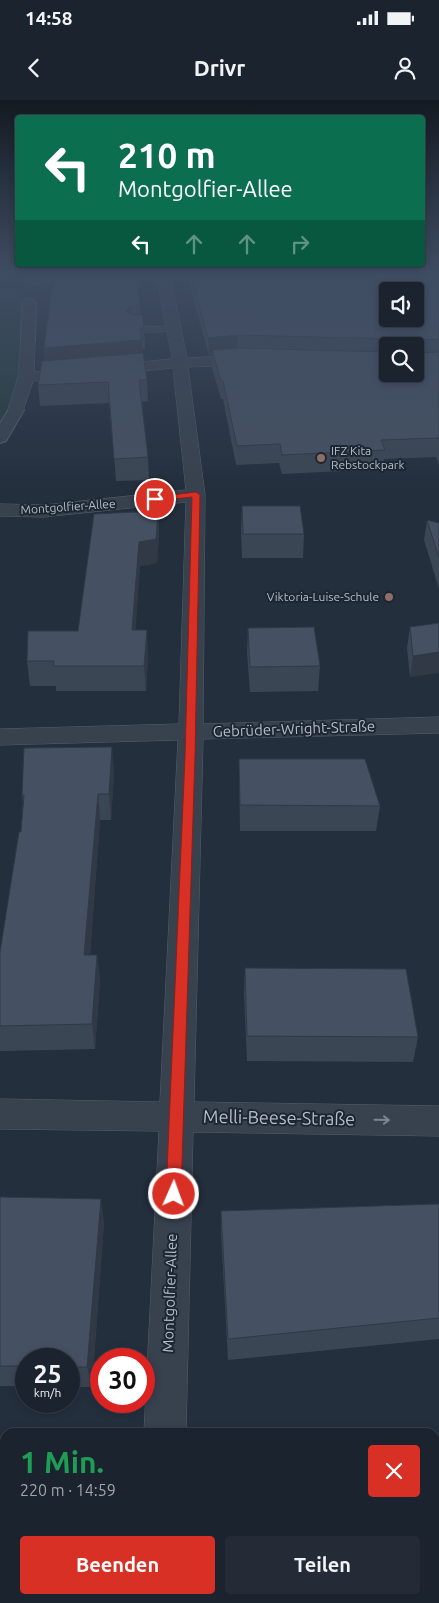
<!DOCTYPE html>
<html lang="de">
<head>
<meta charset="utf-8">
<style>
	body { margin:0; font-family:Ubuntu,sans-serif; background:#242b36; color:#f1f3f6; height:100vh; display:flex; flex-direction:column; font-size:19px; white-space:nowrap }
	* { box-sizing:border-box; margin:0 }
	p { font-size:16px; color:#a0a4aa }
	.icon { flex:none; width:28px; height:28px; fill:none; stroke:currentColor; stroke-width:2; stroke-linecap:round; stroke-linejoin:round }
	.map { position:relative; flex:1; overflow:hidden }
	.sheet { position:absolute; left:0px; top:1328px; width:440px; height:176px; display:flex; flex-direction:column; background:#1b232e; border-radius:15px 15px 0 0; box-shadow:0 2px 8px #0003,0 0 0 1px #39404a }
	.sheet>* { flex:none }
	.banner { position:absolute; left:15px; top:15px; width:410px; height:152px; border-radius:5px; box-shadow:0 2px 8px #0003,0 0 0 1px #39404a; background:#0b6e4f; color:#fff; overflow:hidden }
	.fabs { position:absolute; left:379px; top:182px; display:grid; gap:10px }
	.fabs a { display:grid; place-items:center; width:45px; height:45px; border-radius:5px; background:#1b232e; box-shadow:0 2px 8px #0003,0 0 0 1px #39404a; font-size:25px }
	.speed { position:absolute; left:15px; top:1248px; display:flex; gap:10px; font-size:25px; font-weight:700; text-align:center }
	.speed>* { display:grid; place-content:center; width:65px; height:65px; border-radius:50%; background:#1b232e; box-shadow:0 2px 8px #0003,0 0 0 1px #39404a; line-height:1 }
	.speed small { font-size:12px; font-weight:400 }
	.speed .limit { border:8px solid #d22; background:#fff; color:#111 }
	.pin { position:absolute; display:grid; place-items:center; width:42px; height:42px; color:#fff; margin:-21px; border:2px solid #fff; border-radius:50%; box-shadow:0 1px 5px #0007 }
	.me { position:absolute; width:55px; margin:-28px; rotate:2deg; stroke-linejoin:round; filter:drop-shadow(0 0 4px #0008) }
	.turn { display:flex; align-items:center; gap:18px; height:105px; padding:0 20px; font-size:22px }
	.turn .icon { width:65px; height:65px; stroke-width:2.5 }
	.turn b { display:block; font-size:35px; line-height:42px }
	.lanes { display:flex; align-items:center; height:48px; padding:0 20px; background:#0003; justify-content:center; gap:25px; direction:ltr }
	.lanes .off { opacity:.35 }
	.round { display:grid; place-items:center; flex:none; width:52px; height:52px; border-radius:5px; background:#242b36 }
	.head { display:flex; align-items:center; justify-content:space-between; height:85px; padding:0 20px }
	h1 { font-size:30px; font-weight:600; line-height:38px; color:#1e9e55 }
	.button { display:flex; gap:10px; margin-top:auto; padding:10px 20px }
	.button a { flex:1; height:58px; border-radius:5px; background:#d93025; color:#fff; font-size:20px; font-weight:600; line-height:58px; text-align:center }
	.button a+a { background:#242b36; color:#f1f3f6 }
	.status { display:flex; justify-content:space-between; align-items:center; height:35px; padding:0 25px; background:#1b232e; direction:ltr }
	.status svg { height:14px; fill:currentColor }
	header { display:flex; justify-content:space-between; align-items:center; height:65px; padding:0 20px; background:#1b232e; font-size:22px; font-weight:600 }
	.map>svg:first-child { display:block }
</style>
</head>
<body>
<div class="status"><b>14:58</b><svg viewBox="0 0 49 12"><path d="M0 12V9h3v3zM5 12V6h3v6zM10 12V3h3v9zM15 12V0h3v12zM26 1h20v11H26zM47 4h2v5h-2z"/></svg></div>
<header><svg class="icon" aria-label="back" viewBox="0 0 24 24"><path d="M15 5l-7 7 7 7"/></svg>Drivr<svg class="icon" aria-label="person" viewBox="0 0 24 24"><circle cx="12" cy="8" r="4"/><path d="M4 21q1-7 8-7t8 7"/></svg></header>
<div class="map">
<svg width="439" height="1503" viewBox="0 0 439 1503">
	<rect width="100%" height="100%" fill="#242f3e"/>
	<path fill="#263c3f" d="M0,174H11L3,187L24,192C22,236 25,288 0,326Z"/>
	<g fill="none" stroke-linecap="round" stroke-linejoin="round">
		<defs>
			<polygon id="service" points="174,226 177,227 177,231 133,233 128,230 133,227"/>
			<g id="pedestrian">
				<polygon points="29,198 36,202 35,241 33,244 23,244 21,241 22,202"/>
				<polygon points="16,305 22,307 24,310 6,341 0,343 0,324 10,307"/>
			</g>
			<g id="minor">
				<polygon points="51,174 95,174 89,178 28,185 21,181 28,177"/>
				<polygon points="156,174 170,174 187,258 249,255 254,257 257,260 254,263 249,265 188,267 205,395 203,624 439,617 439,633 203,639 194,1002 439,1006 439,1036 193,1032 186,1332 144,1332 159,1031 0,1029 0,999 160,1002 178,640 0,645 0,629 179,624 186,402 44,417 0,416 0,404 44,405 186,390 173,268 33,281 22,314 10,314 8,310 18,277 21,241 23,238 33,238 35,241 34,272 172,259"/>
			</g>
			<g id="secondary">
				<polygon points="439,1384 439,1428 435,1429 435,1385"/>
				<rect x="0" y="1422" width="5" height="44"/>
			</g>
		</defs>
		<use href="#service" stroke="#565f6c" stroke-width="1"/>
		<use href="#pedestrian" stroke="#565f6c" stroke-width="2"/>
		<use href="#minor" stroke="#565f6c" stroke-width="1"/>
		<use href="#secondary" stroke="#565f6c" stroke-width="1"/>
		<use href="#service" fill="#38414e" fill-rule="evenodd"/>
		<use href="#pedestrian" fill="#38414e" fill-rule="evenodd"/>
		<use href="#minor" fill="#38414e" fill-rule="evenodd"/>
		<use href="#secondary" fill="#465061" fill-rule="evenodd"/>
	</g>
	<g fill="#3b4654" fill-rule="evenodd">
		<polygon points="54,174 140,205 141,215 144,228 145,249 142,249 142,253 147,280 148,301 141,302 148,357 149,380 116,381 110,303 40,306 38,285 45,261 44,248"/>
		<path d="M188,174H439V365L436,357L384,359L383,369L282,374L279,363L236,365L223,299H221L212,268V255H209L193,199ZM388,246H415L388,274Z"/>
		<polygon points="242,406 304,434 303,458 242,458 241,429"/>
		<polygon points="158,411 159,434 157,463 140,466 135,530 148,555 146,591 56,591 56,586 30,586 27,561 78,531"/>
		<polygon points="427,420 439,423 439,489 424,440"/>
		<polygon points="439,523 410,577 407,548 410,527"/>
		<polygon points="248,528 320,566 318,591 250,592 247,553"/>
		<polygon points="239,659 380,706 376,731 240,731"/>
		<polygon points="114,672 111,720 100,720 90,855 97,855 100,880 95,949 0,951 0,852 21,732 23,703 22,695"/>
		<polygon points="245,868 418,937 413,962 247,961 244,894"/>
		<polygon points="0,1097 104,1122 92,1287 69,1287 69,1259 26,1259 26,1286 0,1286"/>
		<polygon points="439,1104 439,1239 228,1260 221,1134 221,1111"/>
	</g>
	<g fill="#303945">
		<polygon points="131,206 132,225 125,211"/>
		<polygon points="237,235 237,252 212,250 212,255 209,255 208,238"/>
		<polygon points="142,240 143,261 46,269 44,248"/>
		<polygon points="158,411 159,434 157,463 140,466 134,555 132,530 139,442"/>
		<polygon points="147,530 148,555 146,591 144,566"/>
		<polygon points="439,552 439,573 410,577 413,556"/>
		<polygon points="112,647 114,672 111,720 109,694"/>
		<polygon points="98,694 100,720 88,880 84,855"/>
		<polygon points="97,855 100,880 95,949 92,924"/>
		<polygon points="101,1099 104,1122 92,1287 87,1267"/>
	</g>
	<g fill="#455162" stroke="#303945" fill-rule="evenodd">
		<polygon points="54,174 137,174 140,205 131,206 125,211 132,215 142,214 144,228 140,228 142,240 44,248"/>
		<path d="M191,174H439V239L416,240V253L439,252V339L438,338L381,340L385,350L282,355L280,344L237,346L223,281H221L212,250L237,248L388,252V274H415V246H392V241L390,239L237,235L208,238ZM388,191H415V219H388Z"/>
		<polygon points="143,253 147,280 139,280 148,357 114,359 108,282 38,285 42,261"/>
		<polygon points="242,406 300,406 304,434 243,434"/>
		<polygon points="158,411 156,439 139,442 132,530 147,530 144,566 53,566 54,561 27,561 28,531 78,531 94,414"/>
		<polygon points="427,420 439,423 439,458"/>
		<polygon points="439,523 439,552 413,556 410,527"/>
		<polygon points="314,527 320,566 250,567 248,528"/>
		<polygon points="112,647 109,694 98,694 84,855 97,855 92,924 0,926 0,852 19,732 21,732 24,695 22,695 24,648"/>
		<polygon points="239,659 365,659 380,706 240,705"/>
		<polygon points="245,868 406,869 418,937 247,936"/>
		<polygon points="0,1097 101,1099 87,1267 69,1267 69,1259 26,1259 26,1266 0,1266"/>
		<polygon points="439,1104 439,1218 228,1239 221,1111"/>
	</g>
	<defs><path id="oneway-shaft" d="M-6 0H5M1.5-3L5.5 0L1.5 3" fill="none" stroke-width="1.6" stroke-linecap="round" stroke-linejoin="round" transform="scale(1.25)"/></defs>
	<use stroke="#7c8592" href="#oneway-shaft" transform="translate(382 1020) rotate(1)"/>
	<linearGradient id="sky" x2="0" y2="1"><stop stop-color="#141a22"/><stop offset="0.45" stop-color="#3f4d63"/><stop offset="1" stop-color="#3f4d63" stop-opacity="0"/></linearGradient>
	<rect width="439" height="385" fill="url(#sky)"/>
	<polygon fill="#d93025" stroke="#8d1f18" points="196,392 200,395 195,656 181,1094 179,1099 174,1101 168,1099 166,1094 185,656 192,397 155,401 151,399 155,397"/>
	<g fill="#8d6e63" stroke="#1d2633" stroke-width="2">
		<circle cx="321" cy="358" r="5"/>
		<circle cx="389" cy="497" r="5"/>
	</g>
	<g text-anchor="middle" stroke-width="4" stroke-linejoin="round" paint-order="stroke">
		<g font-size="12" fill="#b4bcc9" stroke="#1d2633" text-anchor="start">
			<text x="331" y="355">IFZ Kita<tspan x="331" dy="14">Rebstockpark</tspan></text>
			<text x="379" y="501" text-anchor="end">Viktoria-Luise-Schule</text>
		</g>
		<g font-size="12" fill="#b4bcc9" stroke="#1d2633">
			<text transform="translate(68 407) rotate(-4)" y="4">Montgolfier-Allee</text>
		</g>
		<g font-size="15" fill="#b4bcc9" stroke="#1d2633">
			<text transform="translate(294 629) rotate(-2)" y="5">Gebrüder-Wright-Straße</text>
			<text transform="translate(170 1193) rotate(-88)" y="5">Montgolfier-Allee</text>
		</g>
		<g font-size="18" fill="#b4bcc9" stroke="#1d2633">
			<text transform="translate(279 1018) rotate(1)" y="6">Melli-Beese-Straße</text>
		</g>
	</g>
</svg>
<div class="fabs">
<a><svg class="icon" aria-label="sound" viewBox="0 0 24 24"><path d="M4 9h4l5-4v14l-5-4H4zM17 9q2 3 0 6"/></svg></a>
<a><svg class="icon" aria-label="search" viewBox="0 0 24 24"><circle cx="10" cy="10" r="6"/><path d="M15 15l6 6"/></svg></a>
</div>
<div class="speed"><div>25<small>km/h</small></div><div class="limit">30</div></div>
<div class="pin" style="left:155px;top:399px;background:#d93025"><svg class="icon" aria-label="arrive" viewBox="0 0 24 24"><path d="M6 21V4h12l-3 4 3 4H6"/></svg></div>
<svg class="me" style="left:174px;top:1094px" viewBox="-20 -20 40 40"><circle r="17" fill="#d93025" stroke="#fff" stroke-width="3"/><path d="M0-11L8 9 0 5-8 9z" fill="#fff"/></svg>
<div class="banner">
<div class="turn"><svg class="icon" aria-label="left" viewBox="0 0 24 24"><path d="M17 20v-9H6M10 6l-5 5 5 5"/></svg><div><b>210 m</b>Montgolfier-Allee</div></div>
<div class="lanes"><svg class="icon" aria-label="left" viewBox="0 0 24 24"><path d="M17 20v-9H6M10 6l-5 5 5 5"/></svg><svg class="icon off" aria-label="ahead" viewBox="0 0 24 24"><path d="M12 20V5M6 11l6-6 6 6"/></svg><svg class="icon off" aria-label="ahead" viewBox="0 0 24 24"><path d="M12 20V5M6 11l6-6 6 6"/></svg><svg class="icon off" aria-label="right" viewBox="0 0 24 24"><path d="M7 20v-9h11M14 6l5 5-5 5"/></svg></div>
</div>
<section class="sheet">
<div class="head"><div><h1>1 Min.</h1><p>220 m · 14:59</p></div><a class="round" style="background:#d93025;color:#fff"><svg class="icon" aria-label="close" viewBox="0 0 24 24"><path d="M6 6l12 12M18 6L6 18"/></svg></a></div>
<div class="button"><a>Beenden</a><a>Teilen</a></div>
</section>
</div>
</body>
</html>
